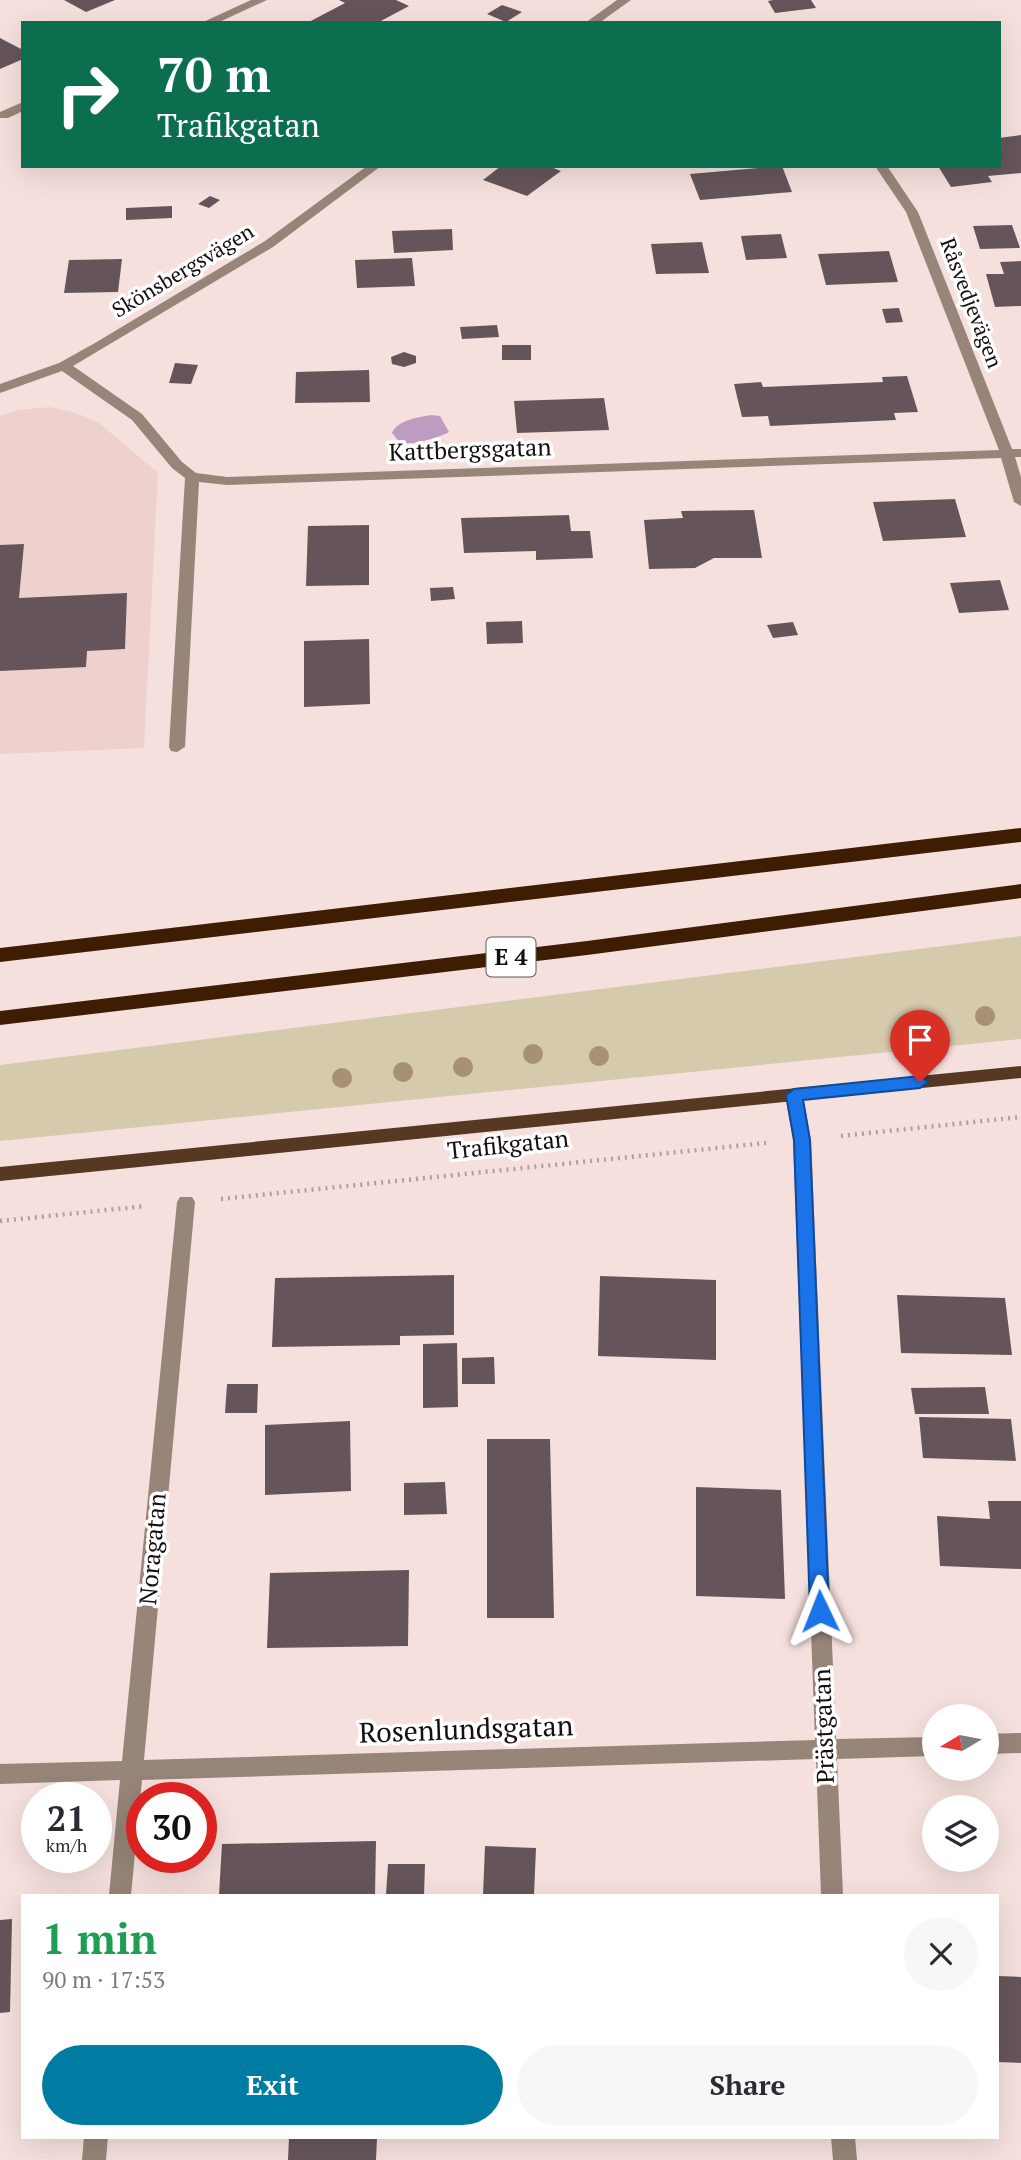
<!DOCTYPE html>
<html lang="en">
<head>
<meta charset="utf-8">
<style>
	body { margin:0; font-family:"PT Serif",serif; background:#f7f7f7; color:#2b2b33; height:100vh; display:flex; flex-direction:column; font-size:26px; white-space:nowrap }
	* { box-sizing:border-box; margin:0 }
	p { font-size:23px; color:#7c7c81 }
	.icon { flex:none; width:38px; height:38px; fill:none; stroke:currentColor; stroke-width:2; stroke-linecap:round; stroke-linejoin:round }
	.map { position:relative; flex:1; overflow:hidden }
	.details { position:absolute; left:21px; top:1894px; width:978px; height:245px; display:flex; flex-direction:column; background:#fff; border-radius:0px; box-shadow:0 7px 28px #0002 }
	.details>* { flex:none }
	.top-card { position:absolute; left:21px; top:21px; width:980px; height:147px; border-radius:0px; box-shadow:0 7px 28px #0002; background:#0b6e4f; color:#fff; overflow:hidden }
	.needle { width:46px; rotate:260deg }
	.fabs { position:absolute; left:922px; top:1704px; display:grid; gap:14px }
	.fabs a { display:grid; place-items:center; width:77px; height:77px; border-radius:50%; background:#fff; box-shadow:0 7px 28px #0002; font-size:35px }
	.speed { position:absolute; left:21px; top:1782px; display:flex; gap:14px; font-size:35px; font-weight:700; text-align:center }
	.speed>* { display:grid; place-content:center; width:91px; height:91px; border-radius:50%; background:#fff; box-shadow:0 7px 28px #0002; line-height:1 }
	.speed small { font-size:18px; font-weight:400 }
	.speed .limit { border:10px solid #d22; background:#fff; color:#111 }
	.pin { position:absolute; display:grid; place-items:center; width:60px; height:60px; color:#fff; margin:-72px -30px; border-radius:50% 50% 50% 0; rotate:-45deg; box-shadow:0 0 7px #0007 }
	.pin .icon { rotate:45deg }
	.me { position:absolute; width:77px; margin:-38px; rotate:358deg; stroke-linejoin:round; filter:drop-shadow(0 0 5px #0008) }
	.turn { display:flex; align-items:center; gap:24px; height:147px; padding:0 21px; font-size:32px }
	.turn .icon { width:91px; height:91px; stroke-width:2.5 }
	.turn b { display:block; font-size:49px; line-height:60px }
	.round { display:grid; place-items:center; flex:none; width:74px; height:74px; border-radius:37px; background:#f7f7f7 }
	.headline { display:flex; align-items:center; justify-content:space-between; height:119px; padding:0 21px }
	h1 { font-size:42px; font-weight:600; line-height:52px; color:#1e9e55 }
	.action { display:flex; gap:14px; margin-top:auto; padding:14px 21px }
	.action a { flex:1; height:80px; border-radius:42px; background:#007ca2; color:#fff; font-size:28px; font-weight:600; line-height:80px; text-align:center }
	.action a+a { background:#f7f7f7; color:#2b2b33 }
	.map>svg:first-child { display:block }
</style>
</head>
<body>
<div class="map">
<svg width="1021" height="2160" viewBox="0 0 1021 2160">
	<rect width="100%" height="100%" fill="#f5e0dd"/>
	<polygon fill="#eed1cd" points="50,407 76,413 98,422 158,473 144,748 0,754 0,416 18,410"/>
	<polygon fill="#d6caad" points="1021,936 1021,1039 0,1141 0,1065"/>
	<path fill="#bd9cc1" d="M431,415L440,416L449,432C441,437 408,447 400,442C399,442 393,434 392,433C399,419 417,418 431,415Z"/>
	<g fill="#65555b">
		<polygon points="64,0 115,0 86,12"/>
		<polygon points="339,0 396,0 409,6 377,23 307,23 345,3"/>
		<polygon points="773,0 811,0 816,8 775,13 768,1"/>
		<polygon points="502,5 522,12 506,22 487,14"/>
		<polygon points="0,38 23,50 23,59 0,69"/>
		<polygon points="1021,135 1021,173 988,176 992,182 951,187 938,166 999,166 999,138"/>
		<polygon points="501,166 548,166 561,171 527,196 483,180"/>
		<polygon points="782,166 792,192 700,200 690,174"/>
		<polygon points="210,196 220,200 209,208 198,204"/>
		<polygon points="172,206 172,218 126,220 126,208"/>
		<polygon points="1012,225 1020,248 980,249 973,226"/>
		<polygon points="452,229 453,250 394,253 392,231"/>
		<polygon points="781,234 787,258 746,260 741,236"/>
		<polygon points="702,242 709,273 656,274 651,244"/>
		<polygon points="889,251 898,282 826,285 818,254"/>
		<polygon points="412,258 415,286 357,288 355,260"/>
		<polygon points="122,259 118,292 64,293 69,260"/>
		<polygon points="1021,261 1021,306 995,307 986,274 1004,274 1000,262"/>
		<polygon points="899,308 903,322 886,323 882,309"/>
		<polygon points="497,325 499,337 462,339 460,327"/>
		<rect x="502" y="345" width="29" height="15"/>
		<polygon points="404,352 416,356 416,363 404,367 392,364 391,357"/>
		<polygon points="175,363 198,365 191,384 169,383"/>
		<polygon points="369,370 370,402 295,403 296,372"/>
		<polygon points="907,376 918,412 894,413 896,420 770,426 768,416 742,417 734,384 761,382 763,387 883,382 882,377"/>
		<polygon points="604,398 609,430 517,433 514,401"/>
		<polygon points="955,499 966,537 883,541 873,502"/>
		<polygon points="754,510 762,558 714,558 695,568 649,569 644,520 683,518 681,511"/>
		<polygon points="569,515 571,531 590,531 593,558 536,560 536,551 464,553 461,518"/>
		<polygon points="369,525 369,585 306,586 308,526"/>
		<polygon points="24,544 19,598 127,593 125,649 87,651 86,667 0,671 0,545"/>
		<polygon points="1000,580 1009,610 959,613 950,583"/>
		<polygon points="453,587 455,599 431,601 430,588"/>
		<polygon points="522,621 523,643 487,644 486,622"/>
		<polygon points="793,622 798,635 773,638 767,625"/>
		<polygon points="369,639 370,704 304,707 304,641"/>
		<polygon points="454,1275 454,1335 400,1336 400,1345 272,1347 275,1278"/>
		<polygon points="600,1276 716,1280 716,1360 598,1356"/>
		<polygon points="897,1295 1005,1298 1012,1355 901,1353"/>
		<polygon points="457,1343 458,1407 423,1408 423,1344"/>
		<polygon points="494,1357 495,1384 462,1384 462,1358"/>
		<polygon points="227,1384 258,1384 257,1413 225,1413"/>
		<polygon points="985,1387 989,1414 915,1414 911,1388"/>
		<polygon points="919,1417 1011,1419 1016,1461 923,1458"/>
		<polygon points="350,1421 351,1491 265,1495 265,1425"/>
		<polygon points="487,1439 550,1439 554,1618 487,1618"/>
		<polygon points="445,1482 447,1514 404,1515 404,1483"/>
		<polygon points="696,1487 781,1490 785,1599 696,1596"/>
		<polygon points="988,1501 1021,1501 1021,1569 940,1566 937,1516 990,1519"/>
		<polygon points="409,1570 408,1646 267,1648 270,1573"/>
		<polygon points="376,1841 375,1895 219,1895 222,1844"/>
		<polygon points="485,1846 536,1848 534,1895 483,1895"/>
		<polygon points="388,1864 425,1864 424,1895 386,1895"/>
		<polygon points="12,1919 10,2012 0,2013 0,1920"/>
		<polygon points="998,1976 1021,1977 1021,2063 998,2062"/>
		<polygon points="289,2137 377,2137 376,2160 288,2160"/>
	</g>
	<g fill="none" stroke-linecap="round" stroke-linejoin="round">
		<g stroke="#b09f9d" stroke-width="4.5" stroke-dasharray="2 5" stroke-linecap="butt">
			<polyline points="841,1136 1021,1117"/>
			<polyline points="221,1199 766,1143"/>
			<polyline points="0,1221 146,1206"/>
		</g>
		<g fill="#978579" fill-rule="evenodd">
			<polygon points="251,0 267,0 217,23 201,23"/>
			<polygon points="617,0 631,0 599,23 585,23"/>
			<polygon points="23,102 23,111 8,118 0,118 0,112"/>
			<polygon points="367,166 381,166 273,247 73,366 142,414 182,462 196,473 227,477 999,450 906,212 875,166 887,166 918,212 1012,449 1021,449 1021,457 1015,457 1021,477 1021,506 1014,502 1001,458 227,485 199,482 185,747 177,752 171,751 169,747 185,478 172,468 132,420 62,371 0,393 0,384 59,363 95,343 265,241"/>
			<polygon points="794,1088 800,1090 803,1095 811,1140 836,1739 934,1737 934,1756 837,1759 843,1895 821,1895 816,1759 142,1780 131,1895 109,1895 120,1780 0,1784 0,1764 122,1761 177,1202 180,1197 192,1197 195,1202 144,1760 815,1740 793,1140 785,1095 788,1090"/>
			<polygon points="1021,1733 1021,1753 987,1754 987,1734"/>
			<polygon points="84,2137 108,2137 106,2160 82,2160"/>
			<polygon points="831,2137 855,2137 857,2160 833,2160"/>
		</g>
		<polygon fill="#563823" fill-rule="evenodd" points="1021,1066 1021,1078 0,1181 0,1167"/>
		<g fill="#3e1d02" fill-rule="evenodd">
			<polygon points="1021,828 1021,842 0,962 0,948"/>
			<polygon points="1021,884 1021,898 587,955 0,1025 0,1011 587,941"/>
		</g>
	</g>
	<g fill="#a69173">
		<circle cx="985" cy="1016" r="10"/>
		<circle cx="925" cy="1026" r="10"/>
		<circle cx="533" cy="1054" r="10"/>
		<circle cx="599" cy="1056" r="10"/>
		<circle cx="463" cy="1067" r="10"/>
		<circle cx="403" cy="1072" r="10"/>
		<circle cx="342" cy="1078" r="10"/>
	</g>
	<polygon fill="#1a73e8" stroke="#114b97" stroke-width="2" points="920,1076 928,1082 920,1088 803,1100 810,1140 829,1611 826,1616 820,1619 813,1616 810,1611 794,1140 786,1095 794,1089"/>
	<g text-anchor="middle" stroke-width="7" stroke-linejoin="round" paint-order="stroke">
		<g font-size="21" fill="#160f0f" stroke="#fff">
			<text transform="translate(183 271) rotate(-31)" y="7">Skönsbergsvägen</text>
			<text transform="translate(971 303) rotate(69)" y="7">Råsvedjevägen</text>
		</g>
		<rect fill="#fff" stroke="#5c5757" stroke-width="2" x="486.5" y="937.5" width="49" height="39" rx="5"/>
		<g font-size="23" font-weight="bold" fill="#160f0f">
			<text x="511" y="965">E 4</text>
		</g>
		<g font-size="24" fill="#160f0f" stroke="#fff">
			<text transform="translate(470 450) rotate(-2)" y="8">Kattbergsgatan</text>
			<text transform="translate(508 1145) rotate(-6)" y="8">Trafikgatan</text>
			<text transform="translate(153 1549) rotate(-85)" y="8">Noragatan</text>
			<text transform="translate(824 1726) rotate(-92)" y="8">Prästgatan</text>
		</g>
		<g font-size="28" fill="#160f0f" stroke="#fff">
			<text transform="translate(466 1729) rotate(-2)" y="10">Rosenlundsgatan</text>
		</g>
	</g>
</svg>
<div class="fabs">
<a><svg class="needle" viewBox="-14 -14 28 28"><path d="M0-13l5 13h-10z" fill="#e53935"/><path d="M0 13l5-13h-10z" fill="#7c7c81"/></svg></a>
<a><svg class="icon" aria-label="layers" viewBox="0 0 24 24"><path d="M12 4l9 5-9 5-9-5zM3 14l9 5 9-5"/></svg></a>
</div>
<div class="speed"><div>21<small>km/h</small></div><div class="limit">30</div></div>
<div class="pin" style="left:920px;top:1082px;background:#d93025"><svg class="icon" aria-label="arrive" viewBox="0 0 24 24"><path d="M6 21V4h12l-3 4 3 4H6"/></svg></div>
<svg class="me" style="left:820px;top:1611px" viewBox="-20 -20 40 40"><path d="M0-17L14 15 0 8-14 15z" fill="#1a73e8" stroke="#fff" stroke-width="4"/></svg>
<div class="top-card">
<div class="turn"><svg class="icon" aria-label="right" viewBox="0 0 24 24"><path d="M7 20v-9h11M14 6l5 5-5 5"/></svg><div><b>70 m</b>Trafikgatan</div></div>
</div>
<section class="details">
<div class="headline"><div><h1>1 min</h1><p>90 m · 17:53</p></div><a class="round"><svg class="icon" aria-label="close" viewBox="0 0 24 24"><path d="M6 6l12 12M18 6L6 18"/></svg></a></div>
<div class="action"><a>Exit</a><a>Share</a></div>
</section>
</div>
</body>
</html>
